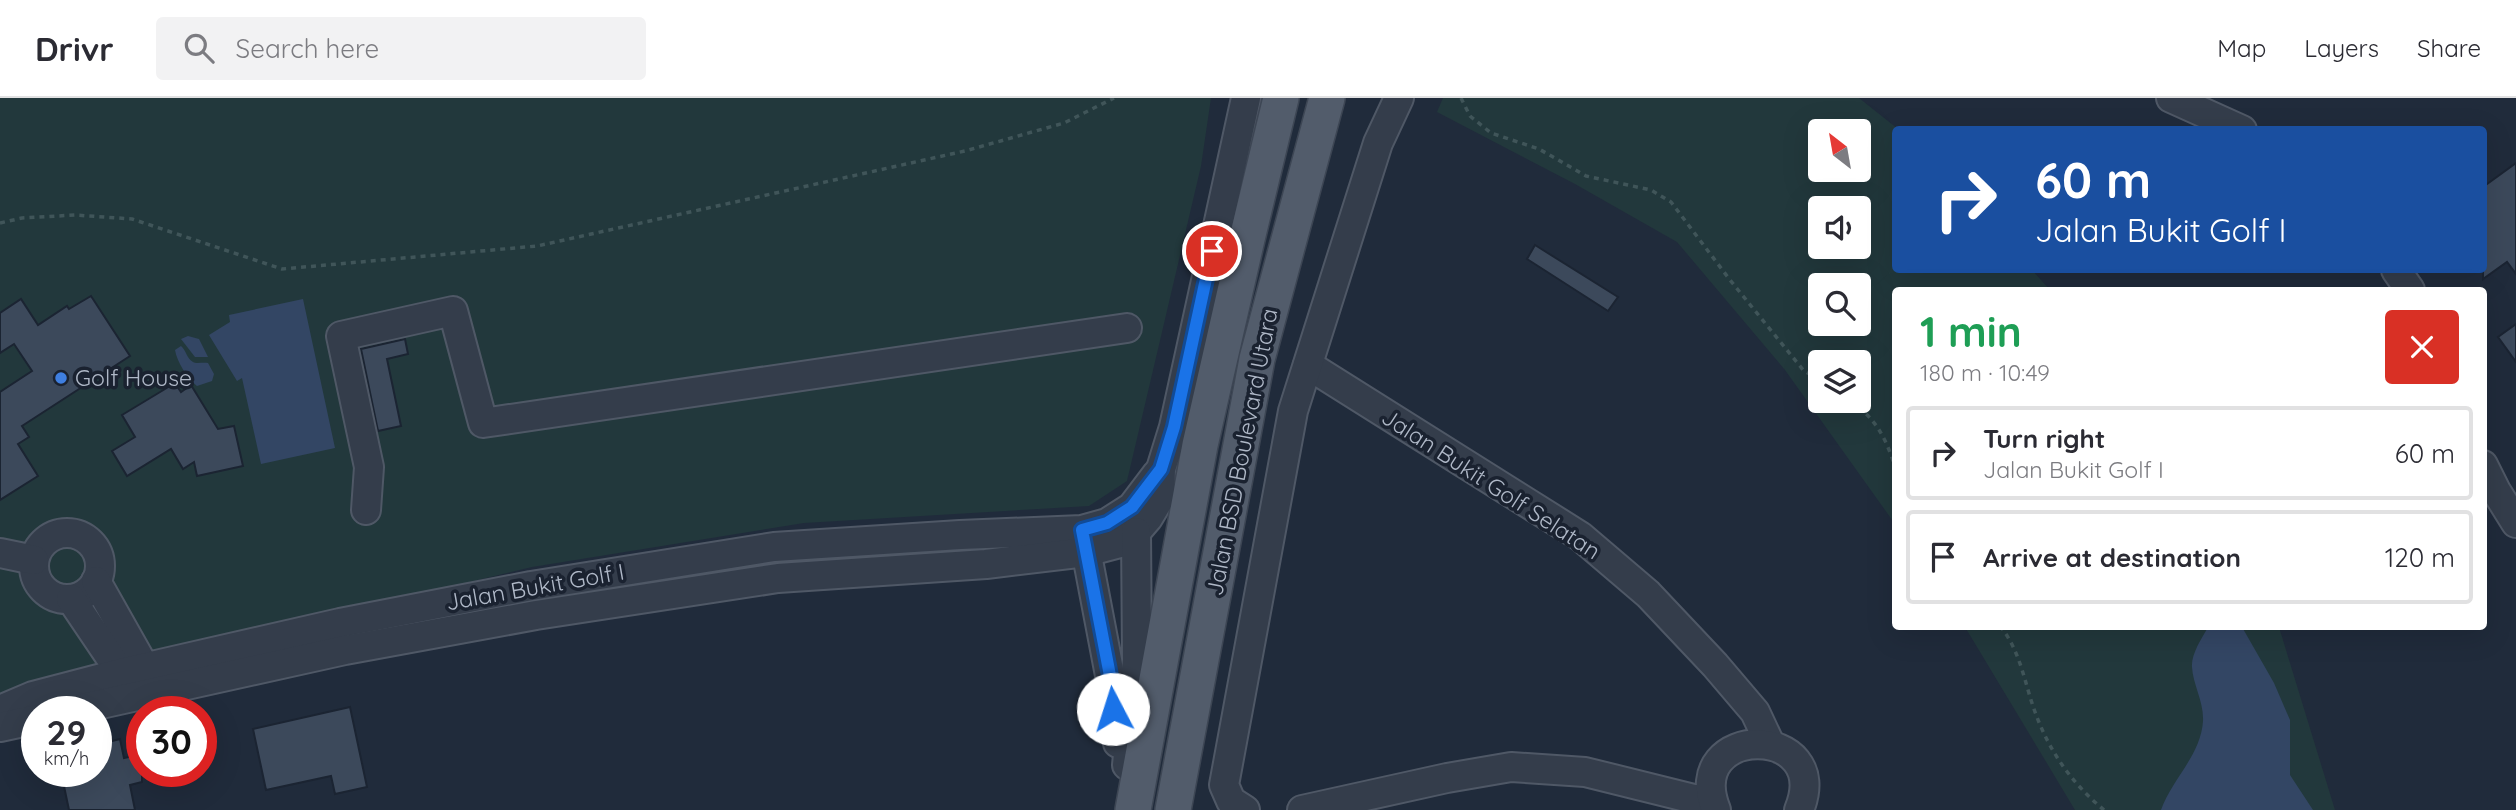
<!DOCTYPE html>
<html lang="en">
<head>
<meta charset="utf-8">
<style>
	body { margin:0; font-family:Quicksand,sans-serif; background:#f2f2f3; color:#2b2b33; height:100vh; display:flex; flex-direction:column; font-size:26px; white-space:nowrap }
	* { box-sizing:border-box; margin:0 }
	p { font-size:23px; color:#7c7c81 }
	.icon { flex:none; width:38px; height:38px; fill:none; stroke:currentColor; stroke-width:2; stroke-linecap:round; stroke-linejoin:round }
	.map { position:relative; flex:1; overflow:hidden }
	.side { position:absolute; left:1892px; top:189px; width:595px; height:343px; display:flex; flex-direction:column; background:#fff; border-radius:7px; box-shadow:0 7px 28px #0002 }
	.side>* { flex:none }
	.guide { position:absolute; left:1892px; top:28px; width:595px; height:147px; border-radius:7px; box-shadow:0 7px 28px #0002; background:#1a4fa0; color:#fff; overflow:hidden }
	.needle { width:46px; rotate:329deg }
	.fabs { position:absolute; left:1808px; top:21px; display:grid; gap:14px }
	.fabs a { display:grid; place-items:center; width:63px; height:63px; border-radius:7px; background:#fff; box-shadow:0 7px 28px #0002; font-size:35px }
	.speed { position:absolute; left:21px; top:598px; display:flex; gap:14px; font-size:35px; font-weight:700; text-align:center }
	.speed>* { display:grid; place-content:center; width:91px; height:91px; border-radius:50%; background:#fff; box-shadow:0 7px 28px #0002; line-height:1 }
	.speed small { font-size:18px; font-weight:400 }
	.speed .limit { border:10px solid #d22; background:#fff; color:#111 }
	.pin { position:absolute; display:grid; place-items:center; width:60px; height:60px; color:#fff; margin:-30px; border:4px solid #fff; border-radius:50%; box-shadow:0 2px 7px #0007 }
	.me { position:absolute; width:77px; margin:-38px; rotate:355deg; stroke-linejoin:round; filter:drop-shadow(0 0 5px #0008) }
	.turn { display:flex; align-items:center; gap:24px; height:147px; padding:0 28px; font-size:32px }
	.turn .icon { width:91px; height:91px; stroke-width:2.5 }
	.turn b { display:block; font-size:49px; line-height:60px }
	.round { display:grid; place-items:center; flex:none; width:74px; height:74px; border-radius:7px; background:#f2f2f3 }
	.overview { display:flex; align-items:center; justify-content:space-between; height:119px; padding:0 28px }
	h1 { font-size:42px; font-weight:800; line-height:52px; color:#1e9e55 }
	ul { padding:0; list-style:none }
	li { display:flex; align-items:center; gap:21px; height:94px; margin:0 14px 10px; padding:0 14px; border:4px solid #e1e1e2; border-radius:7px }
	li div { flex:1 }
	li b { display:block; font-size:26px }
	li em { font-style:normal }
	header { display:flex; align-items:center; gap:42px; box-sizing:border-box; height:98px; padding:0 35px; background:#fff; border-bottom:2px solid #e1e1e2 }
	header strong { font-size:33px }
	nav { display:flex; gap:38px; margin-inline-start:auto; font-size:24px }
	.search { width:490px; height:63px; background:#f2f2f3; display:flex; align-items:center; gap:18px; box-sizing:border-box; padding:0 24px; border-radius:7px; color:#7c7c81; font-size:26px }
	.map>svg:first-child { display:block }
</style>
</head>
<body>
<header>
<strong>Drivr</strong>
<div class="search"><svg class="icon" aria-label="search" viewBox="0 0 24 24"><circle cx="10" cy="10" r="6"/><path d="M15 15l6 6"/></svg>Search here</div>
<nav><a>Map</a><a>Layers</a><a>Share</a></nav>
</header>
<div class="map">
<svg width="2516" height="712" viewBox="0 0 2516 712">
	<rect width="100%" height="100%" fill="#202b3b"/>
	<g fill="#22383c" fill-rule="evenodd">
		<polygon points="0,0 1211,0 1201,68 1127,383 1089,408 804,425 532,469 85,576 0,602"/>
		<path d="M1443,0H1859L1898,31L1895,32V172H2032L2050,192H1895V426L1785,272L1677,144L1575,86L1437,14ZM1820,33H1858V72H1820ZM1820,110H1858V149H1820ZM1820,187H1858V226H1820ZM1820,264H1858V303H1820Z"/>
		<polygon points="1965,529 2279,529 2335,712 2075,712"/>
	</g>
	<g fill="#334664">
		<polygon points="303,201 335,350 261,366 242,280 237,283 209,237 230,224 229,217"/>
		<polygon points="188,238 199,241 208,259 195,259 181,241"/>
		<path d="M181,248C186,252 187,261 193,264C196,266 203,264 208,265L214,276L212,283L197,288C187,280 177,264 175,252Z"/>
		<path d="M2208,529H2242L2274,585L2290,622V677L2313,712H2161C2172,681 2201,657 2203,623C2204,604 2193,587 2192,569C2191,556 2202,540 2208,529Z"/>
	</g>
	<g fill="#3c495b" stroke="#1b2432" stroke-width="2">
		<polygon points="2516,65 2516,176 2507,164 2483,181 2483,89"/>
		<polygon points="1535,147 1618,199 1608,213 1527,161"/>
		<polygon points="91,198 130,258 22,328 29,339 18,346 38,378 0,402 0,294 32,273 14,246 0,255 0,215 21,201 38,227 67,208 69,211"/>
		<polygon points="2516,226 2516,264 2498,239"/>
		<polygon points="405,241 408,256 387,261 401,328 378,333 361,251"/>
		<polygon points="175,285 181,294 191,287 218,331 234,328 243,368 197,378 194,364 183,371 171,351 127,378 112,353 135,339 122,317"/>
		<polygon points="350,609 367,689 335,696 331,678 266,692 253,631"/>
		<polygon points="120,641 124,660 142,656 142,684 130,687 135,712 69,712 61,674 96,674 96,647"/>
	</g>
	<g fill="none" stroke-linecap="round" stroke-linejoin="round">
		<defs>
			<g id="minor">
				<polyline points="2171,0 2242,32"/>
				<polyline points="2396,172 2410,192"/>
				<polyline points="1308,267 1580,438 1648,496 1715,567 1755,614 1770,646"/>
				<polyline points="2483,367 2496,393 2516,425"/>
				<polyline points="366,412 369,369 341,238 453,213 483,325 1127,230"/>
				<circle cx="67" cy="468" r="33"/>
				<polyline points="1083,436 1112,588 1118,645"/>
				<polyline points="0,455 34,462"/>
				<polyline points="96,483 145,570 151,586"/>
				<polyline points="71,501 121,575 126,591"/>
				<polyline points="0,612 33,598 121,575 340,525 531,488 774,449 960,437 1082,432 1107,425 1132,409 1157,376"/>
				<polyline points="65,614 345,552 536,517 778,480 986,466 1086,454 1120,445 1136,434 1148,420 1160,400 1161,371 1174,329 1246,0"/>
				<polyline points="0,629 37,621"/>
				<polyline points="1127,667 1137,562 1136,434"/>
				<polyline points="1245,712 1231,703 1224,687 1293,313 1378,45 1399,0"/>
				<polyline points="1302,712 1447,680 1511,669 1585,674 1694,701 1712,701"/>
				<path d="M1716,712C1681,624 1835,625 1799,712"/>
			</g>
			<g id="major">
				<polyline points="1133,712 1200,347 1247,141 1281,0"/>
				<polyline points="1173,712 1257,261 1327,0"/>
			</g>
		</defs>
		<use href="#minor" stroke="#4f5866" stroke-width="32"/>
		<use href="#major" stroke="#3d4654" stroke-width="38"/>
		<g stroke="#405559" stroke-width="3.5" stroke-dasharray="5 5" stroke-linecap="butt">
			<polyline points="1461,0 1470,18 1491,35 1539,51 1586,78 1651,92 1671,104 1730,182 1804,273 1820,282"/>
			<polyline points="0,125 22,120 75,117 132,121 282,171 537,148 965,53 1064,25 1114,0"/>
			<path d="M1851,303C1876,321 1886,340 1895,369"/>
			<path d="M2000,528C2018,550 2023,576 2031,602C2045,647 2068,682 2104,712"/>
		</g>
		<use href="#minor" stroke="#343d4b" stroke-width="28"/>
		<use href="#major" stroke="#525c6b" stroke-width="35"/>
	</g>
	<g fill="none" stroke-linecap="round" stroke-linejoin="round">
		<defs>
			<polyline id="route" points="1113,611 1112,588 1082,432 1107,425 1132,409 1161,371 1174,329 1212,153"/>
		</defs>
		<use href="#route" stroke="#114b97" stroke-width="18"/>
		<use href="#route" stroke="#1a73e8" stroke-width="12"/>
	</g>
	<circle fill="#3f7fe0" stroke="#1a2230" stroke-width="2.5" cx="61" cy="280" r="7"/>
	<g text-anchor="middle" stroke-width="7" stroke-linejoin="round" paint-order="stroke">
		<g font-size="23" fill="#afb8c7" stroke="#1a2230" text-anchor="start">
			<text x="75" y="288">Golf House</text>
		</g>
		<g font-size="23" fill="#afb8c7" stroke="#1a2230">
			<text transform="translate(1242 354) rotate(-79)" y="8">Jalan BSD Boulevard Utara</text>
			<text transform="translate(1491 386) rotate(33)" y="8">Jalan Bukit Golf Selatan</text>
			<text transform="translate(535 489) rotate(-10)" y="8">Jalan Bukit Golf I</text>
		</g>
	</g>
</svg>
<div class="fabs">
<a><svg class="needle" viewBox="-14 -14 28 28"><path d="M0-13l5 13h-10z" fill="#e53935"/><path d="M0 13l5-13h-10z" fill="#7c7c81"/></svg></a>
<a><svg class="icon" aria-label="sound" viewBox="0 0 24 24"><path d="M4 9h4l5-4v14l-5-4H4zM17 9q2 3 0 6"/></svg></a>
<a><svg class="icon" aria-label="search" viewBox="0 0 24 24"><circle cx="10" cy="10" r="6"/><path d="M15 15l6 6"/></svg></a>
<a><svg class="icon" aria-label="layers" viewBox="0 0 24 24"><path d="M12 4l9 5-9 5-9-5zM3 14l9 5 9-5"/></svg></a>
</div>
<div class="speed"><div>29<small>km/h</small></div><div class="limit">30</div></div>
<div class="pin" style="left:1212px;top:153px;background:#d93025"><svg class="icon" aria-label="arrive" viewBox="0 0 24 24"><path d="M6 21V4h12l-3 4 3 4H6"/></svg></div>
<svg class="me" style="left:1113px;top:611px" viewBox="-20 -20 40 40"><circle r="19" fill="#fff"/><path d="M0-13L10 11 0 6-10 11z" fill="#1a73e8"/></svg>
<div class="guide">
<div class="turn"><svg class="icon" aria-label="right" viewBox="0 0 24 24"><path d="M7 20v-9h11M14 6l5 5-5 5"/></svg><div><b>60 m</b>Jalan Bukit Golf I</div></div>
</div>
<section class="side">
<div class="overview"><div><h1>1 min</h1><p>180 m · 10:49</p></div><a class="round" style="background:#d93025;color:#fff"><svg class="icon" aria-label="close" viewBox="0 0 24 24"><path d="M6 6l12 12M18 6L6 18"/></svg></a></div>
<ul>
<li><svg class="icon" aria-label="right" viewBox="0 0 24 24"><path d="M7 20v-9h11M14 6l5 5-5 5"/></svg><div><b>Turn right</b><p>Jalan Bukit Golf I</p></div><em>60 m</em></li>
<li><svg class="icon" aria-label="arrive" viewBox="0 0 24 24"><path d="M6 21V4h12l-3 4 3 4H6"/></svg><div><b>Arrive at destination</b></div><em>120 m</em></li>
</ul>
</section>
</div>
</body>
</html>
